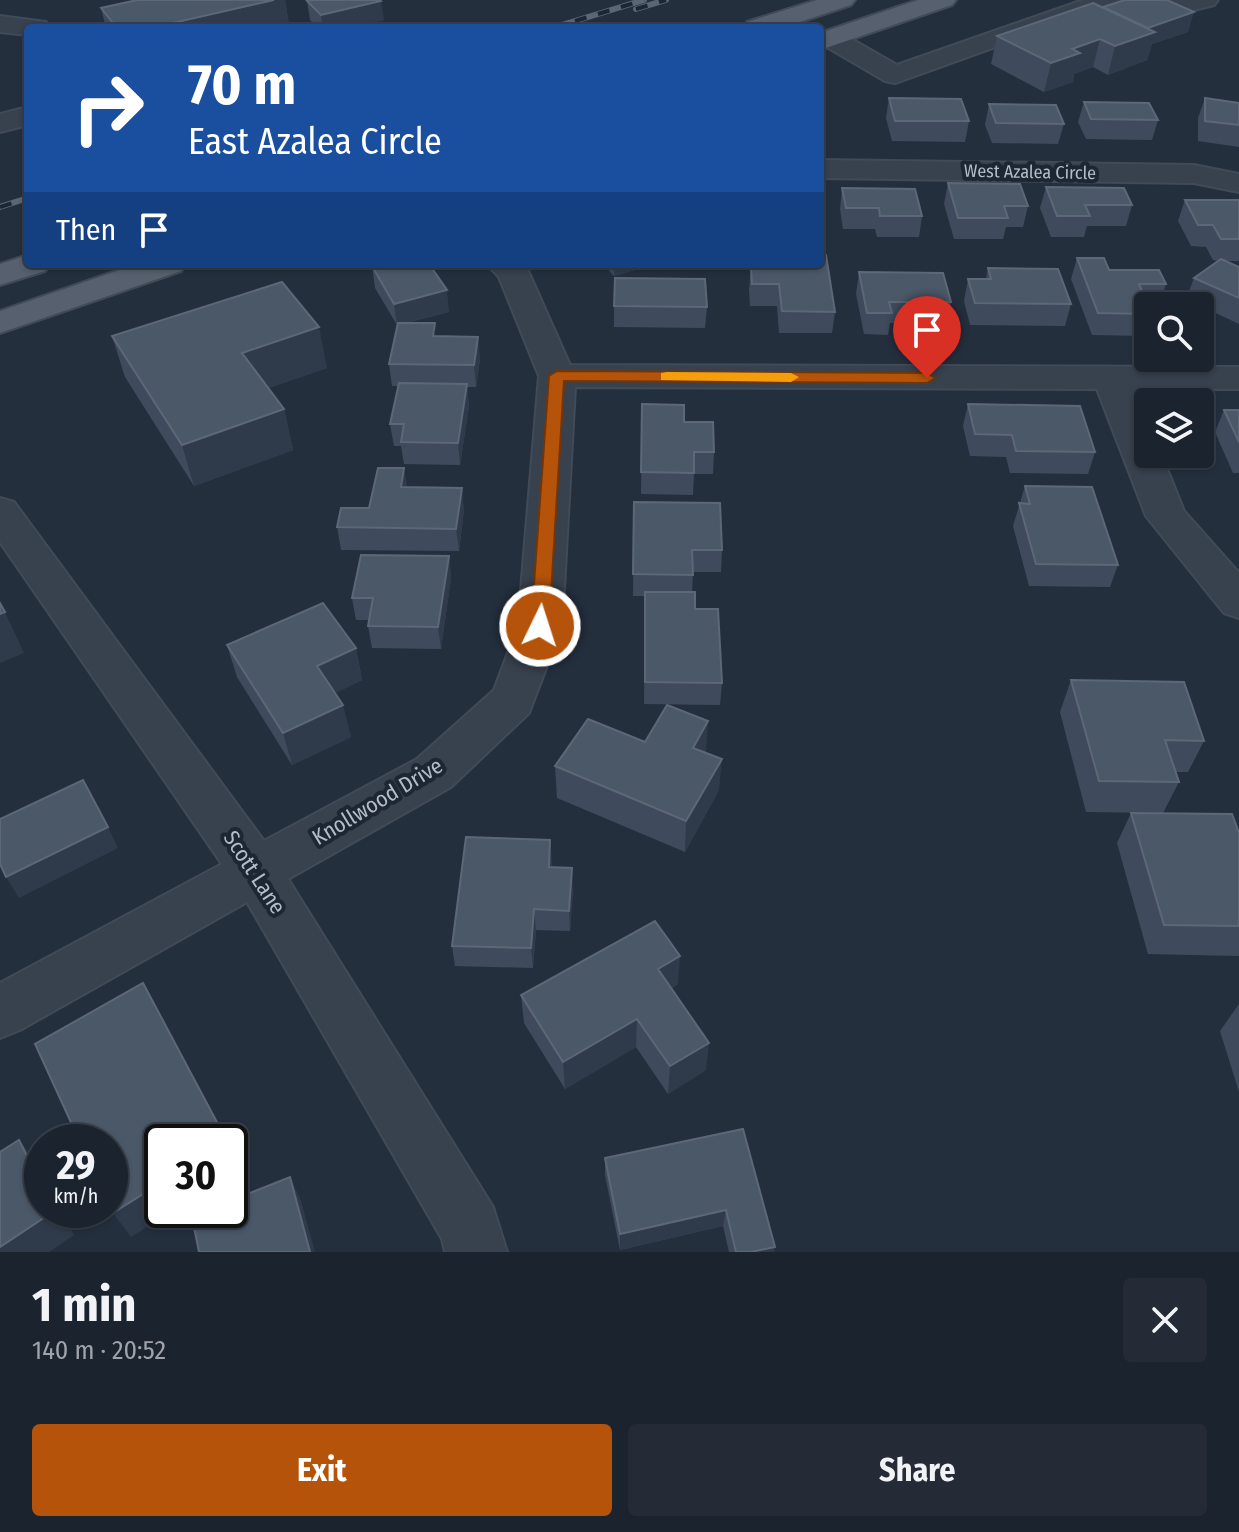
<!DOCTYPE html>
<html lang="en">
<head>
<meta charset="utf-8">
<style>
	body { margin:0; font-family:"Fira Sans Condensed",sans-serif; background:#242b36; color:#f1f3f6; height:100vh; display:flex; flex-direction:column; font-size:30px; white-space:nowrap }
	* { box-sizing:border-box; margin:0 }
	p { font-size:26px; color:#a0a4aa }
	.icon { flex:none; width:44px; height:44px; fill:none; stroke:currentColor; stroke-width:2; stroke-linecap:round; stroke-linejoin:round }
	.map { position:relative; height:1252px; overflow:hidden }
	.side { display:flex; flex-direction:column; background:#1b232e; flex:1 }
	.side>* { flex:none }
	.hud { position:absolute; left:24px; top:24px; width:800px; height:244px; border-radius:8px; box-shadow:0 2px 6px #0004,0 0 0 2px #39404a; background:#1a4fa0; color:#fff; overflow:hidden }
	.controls { position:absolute; left:1134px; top:292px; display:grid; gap:16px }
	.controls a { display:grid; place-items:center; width:80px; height:80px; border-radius:8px; background:#1b232e; box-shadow:0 2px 6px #0004,0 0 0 2px #39404a; font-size:40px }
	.speed { position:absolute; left:24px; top:1124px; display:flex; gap:16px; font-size:40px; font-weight:700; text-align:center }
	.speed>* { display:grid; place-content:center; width:104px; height:104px; border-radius:50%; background:#1b232e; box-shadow:0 2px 6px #0004,0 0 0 2px #39404a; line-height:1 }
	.speed small { font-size:20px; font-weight:400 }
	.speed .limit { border:4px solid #111; border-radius:12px; background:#fff; color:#111 }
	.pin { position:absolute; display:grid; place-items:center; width:68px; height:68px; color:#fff; margin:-82px -34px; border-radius:50% 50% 50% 0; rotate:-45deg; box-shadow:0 0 8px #0007 }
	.pin .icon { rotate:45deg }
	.me { position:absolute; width:88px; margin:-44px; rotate:4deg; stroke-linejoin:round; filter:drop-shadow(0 0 6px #0008) }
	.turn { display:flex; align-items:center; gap:28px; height:168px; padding:0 32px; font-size:36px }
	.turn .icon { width:104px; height:104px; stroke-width:2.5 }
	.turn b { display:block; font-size:56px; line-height:68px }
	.then { display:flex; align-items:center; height:76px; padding:0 32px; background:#0003; gap:16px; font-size:30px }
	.round { display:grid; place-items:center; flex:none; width:84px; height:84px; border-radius:8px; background:#242b36 }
	.head { display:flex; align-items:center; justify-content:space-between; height:136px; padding:0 32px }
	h1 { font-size:48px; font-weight:700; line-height:60px }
	.button { display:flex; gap:16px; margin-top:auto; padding:16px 32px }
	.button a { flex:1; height:92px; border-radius:8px; background:#b45309; color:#fff; font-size:32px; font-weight:700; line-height:92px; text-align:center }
	.button a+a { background:#242b36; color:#f1f3f6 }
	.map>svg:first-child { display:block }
</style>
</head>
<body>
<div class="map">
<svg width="1239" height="1252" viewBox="0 0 1239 1252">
	<rect width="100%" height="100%" fill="#242f3e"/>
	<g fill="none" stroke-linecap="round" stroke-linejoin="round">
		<defs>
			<g id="minor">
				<path d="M1083,0H1218L1214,5C1185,13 1145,20 1118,3L895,83L885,81L820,43L821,32H839L897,65Z"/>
				<polygon points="0,16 46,22 50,28 28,28 28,35 0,32"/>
				<polygon points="28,107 28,125 0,132 0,114"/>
				<polygon points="820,160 1194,165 1239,174 1239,192 1194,183 820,178"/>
				<polygon points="487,264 526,266 570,365 1239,367 1239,389 1134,389 1148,422 1148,454 1161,454 1184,511 1239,573 1239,618 1224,613 1146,516 1097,389 575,387 562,626 529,713 451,787 288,879 493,1207 507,1252 445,1252 442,1239 247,902 20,1030 0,1038 0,983 222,864 0,542 0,498 14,502 264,841 417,759 494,690 518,626 539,376 499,277"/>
			</g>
			<g id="major">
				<polygon points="817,0 855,0 851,5 782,28 743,28 747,22"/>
				<polygon points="918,0 956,0 952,5 820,50 820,33"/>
				<polygon points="28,255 28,264 50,264 45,271 0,285 0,264"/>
				<polygon points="137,264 186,264 181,271 0,333 0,311"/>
			</g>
		</defs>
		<use href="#minor" stroke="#414a57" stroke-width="4"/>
		<use href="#major" stroke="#414a57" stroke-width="4"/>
		<use href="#minor" fill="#38414e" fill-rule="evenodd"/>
		<use href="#major" fill="#56606e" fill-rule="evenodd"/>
		<defs>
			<g id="rail">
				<polyline points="636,9 666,0"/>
				<polyline points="552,28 644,0"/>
				<polyline points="0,207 28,198"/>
			</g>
		</defs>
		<use href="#rail" stroke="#5a6575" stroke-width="6"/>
		<use href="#rail" stroke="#1d2633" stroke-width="4" stroke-dasharray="12" stroke-linecap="butt"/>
	</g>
	<g fill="#3f4b5c">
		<polygon points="137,0 285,0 289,25 277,28 106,28 101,8"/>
		<polygon points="307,1 384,20 350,28 318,28 310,20"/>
		<polygon points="1188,32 1152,44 1147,60 1108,75 1093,67 1074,74 1073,82 1044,92 991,64 997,36"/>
		<polygon points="889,98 969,121 965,142 892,141 886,118"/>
		<polygon points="1205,98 1239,103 1239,147 1198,141 1198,118"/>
		<polygon points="1084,102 1158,120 1152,140 1086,139 1078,122"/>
		<polygon points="989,104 1064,124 1058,144 992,143 985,125"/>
		<polygon points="948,183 1028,206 1023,227 1006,227 1003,239 954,239 944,204"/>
		<polygon points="1046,187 1132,205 1126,226 1087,226 1084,237 1051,237 1040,208"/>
		<polygon points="842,188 922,216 919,237 877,237 875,229 843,229 840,209"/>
		<polygon points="1185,200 1239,200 1239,261 1225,261 1239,267 1239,324 1186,299 1194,278 1218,261 1213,260 1206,247 1191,246 1178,221"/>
		<polygon points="1077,258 1109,270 1166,284 1159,306 1148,306 1148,324 1144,336 1092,335 1071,279"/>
		<polygon points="603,264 656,264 614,276"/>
		<polygon points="801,264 820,264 835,312 832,333 779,333 777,306 750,306 749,290 751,268 800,269"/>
		<polygon points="372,266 449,312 406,323 437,336 480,359 476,387 467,387 469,406 460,465 404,464 401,446 394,446 390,424 398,386 392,386 389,364 397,325 375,288"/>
		<polygon points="988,268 1071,304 1065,326 970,325 964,301 968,279 986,279"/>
		<polygon points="859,272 951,302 947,324 890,323 888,335 864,334 856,294"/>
		<polygon points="614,306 707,307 705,328 614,327"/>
		<polygon points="112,336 327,368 268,388 284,409 293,450 194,486 125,377"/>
		<polygon points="642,404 684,422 714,452 713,474 694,474 693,495 641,494"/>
		<polygon points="968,404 1095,452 1088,474 1010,473 1006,457 970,456 963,426"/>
		<polygon points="1224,410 1239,410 1239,473 1233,473 1215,432"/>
		<polygon points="1025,486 1118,565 1110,587 1029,586 1013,526"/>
		<polygon points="407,487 464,510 459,551 341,550 337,527"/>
		<polygon points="634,502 722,550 721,572 693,572 692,592 695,609 722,683 720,705 644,704 645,596 633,596"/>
		<polygon points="449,556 451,578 441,649 372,648 368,626 369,620 356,620 352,598"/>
		<polygon points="227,645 356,648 362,680 335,693 351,737 292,765 237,677"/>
		<polygon points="1071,680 1204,741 1188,772 1175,772 1179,782 1163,813 1086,812 1060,712"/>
		<polygon points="645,742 706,753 719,790 685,852 557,798 555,766"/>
		<polygon points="1131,813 1239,833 1239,956 1148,954 1117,843"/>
		<polygon points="552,861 551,867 573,888 570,931 536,930 533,968 455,966 452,946"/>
		<polygon points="678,984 672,988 706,1070 668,1094 636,1047 565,1089 524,1023 521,995"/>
		<polygon points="1239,1004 1239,1092 1220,1031"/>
		<polygon points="743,1129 774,1252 729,1252 723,1226 620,1250 605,1175 605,1158"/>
	</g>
	<g fill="#2f3b4b">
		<polygon points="274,0 285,0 289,25 277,28 151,28"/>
		<polygon points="381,1 384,20 350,28 323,28 321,15"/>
		<polygon points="1194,12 1188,32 1152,44 1147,60 1108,75 1115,46 1142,30"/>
		<polygon points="1100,39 1093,67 1074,74 1073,82 1044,92 1051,63 1072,49"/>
		<polygon points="614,264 656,264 614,276"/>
		<polygon points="447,290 449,312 397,325 394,304"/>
		<polygon points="319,327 327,368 252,394 242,353"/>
		<polygon points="478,337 480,359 476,387 474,365"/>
		<polygon points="467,384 469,406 460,465 458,443"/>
		<polygon points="284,409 293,450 194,486 182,445"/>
		<polygon points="404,468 408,490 401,487"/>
		<polygon points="462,488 464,510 459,551 456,529"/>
		<polygon points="449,556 451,578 441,649 438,627"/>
		<polygon points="5,612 24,653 0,663 0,614"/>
		<polygon points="356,648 362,680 325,698 317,666"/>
		<polygon points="343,705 351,737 292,765 283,733"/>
		<polygon points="708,721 706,753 693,748"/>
		<polygon points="722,759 719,790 685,852 686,821"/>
		<polygon points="108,827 118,848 19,898 6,877"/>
		<polygon points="550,840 552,861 550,887 549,867"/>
		<polygon points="572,868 573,888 570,931 569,911"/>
		<polygon points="534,909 536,930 533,968 531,948"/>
		<polygon points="680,956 678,984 657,997 658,969"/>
		<polygon points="637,1019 636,1047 565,1089 563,1062"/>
		<polygon points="709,1043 706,1070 668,1094 670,1066"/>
		<polygon points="19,1140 42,1170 42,1186"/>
		<polygon points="230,1146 241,1166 230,1173"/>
		<polygon points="290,1177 301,1201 315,1252 310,1252"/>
		<polygon points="162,1182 162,1210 173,1210 131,1237 113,1213"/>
		<polygon points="53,1210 61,1210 74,1235 49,1252 0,1252 0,1247"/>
		<polygon points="726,1210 723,1226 620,1250 620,1234"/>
		<polygon points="775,1247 774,1252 751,1252"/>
	</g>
	<g fill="#4b5868" stroke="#5c6777" stroke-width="2">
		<polygon points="137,0 274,0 151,28 117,28 101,8"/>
		<polygon points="313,0 380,0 381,1 321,15 307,1"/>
		<polygon points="1125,0 1167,0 1194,12 1148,28 1103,7"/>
		<polygon points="1093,3 1155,32 1115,46 1100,39 1072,49 1080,53 1051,63 997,36"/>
		<polygon points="889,98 961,99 969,121 895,121"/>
		<polygon points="1205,98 1239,103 1239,125 1205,121"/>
		<polygon points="1084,102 1149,103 1158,120 1091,119"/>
		<polygon points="989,104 1056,105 1064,124 996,123"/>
		<polygon points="948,183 1020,184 1028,206 1004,206 1008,218 958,218"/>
		<polygon points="1046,187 1124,188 1132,205 1085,205 1090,216 1057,216"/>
		<polygon points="842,188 915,189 922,216 880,216 879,208 846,208"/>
		<polygon points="1185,200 1239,200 1239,239 1221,239 1213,225 1198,225"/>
		<polygon points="820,255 826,255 835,312 782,311 779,284 752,284 751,268 804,269 803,264 820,264"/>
		<polygon points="1077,258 1104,258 1109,270 1159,270 1166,284 1139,284 1148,306 1148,314 1098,313"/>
		<polygon points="1221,259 1239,267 1239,298 1194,278"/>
		<polygon points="382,264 429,264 447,290 394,304 372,266"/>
		<polygon points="988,268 1058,269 1071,304 975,303 968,279 991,279"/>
		<polygon points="859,272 943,273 951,302 889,302 892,313 867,313"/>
		<polygon points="615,278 705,279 707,307 614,306"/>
		<polygon points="282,282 319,327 242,353 284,409 182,445 112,336"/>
		<polygon points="398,323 435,323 433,336 478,337 474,365 389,364"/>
		<polygon points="399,383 467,384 458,443 401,442 404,424 390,424"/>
		<polygon points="642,404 684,405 684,422 713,422 714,452 694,452 694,473 641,472"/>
		<polygon points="968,404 1080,406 1095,452 1016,451 1012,435 975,434"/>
		<polygon points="1224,410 1239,410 1239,442"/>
		<polygon points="378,468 404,468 401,487 462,488 456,529 337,527 341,508 369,508"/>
		<polygon points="1025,486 1092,487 1118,565 1036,564 1019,503 1030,504"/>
		<polygon points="634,502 720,503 722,550 692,550 693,575 633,574"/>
		<polygon points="361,555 449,556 438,627 368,626 373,598 352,598"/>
		<polygon points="645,592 695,592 695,609 718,609 722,683 645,682"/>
		<polygon points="0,603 5,612 0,614"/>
		<polygon points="323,603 356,648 317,666 343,705 283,733 227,645"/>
		<polygon points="1071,680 1184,682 1204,741 1165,740 1179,782 1099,781"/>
		<polygon points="667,705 708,721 693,748 722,759 686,821 555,766 588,719 645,742"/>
		<polygon points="83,780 108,827 6,877 0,864 0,819"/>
		<polygon points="1131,813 1232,814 1239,833 1239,926 1164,925"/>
		<polygon points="466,837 550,840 549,867 572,868 569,911 534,909 531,948 452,946"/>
		<polygon points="655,921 680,956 658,969 709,1043 670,1066 637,1019 563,1062 521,995"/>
		<polygon points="143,983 227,1141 225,1142 162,1142 162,1182 113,1213 110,1206 110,1142 80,1142 35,1044"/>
		<polygon points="743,1129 775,1247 751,1252 736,1252 726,1210 620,1234 605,1158"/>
		<polygon points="19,1140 42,1186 42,1210 53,1210 54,1211 0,1247 0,1152"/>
		<polygon points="290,1177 310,1252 199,1252 192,1217 208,1210 230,1210 230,1201"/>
	</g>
	<polygon fill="#b45309" stroke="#753606" stroke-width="2" points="557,371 927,373 935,378 927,383 564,381 549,626 540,632 531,626 549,376"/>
	<polygon fill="#f59e0b" points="667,372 791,373 799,377 791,382 661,380 661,373"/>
	<g text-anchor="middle" stroke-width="8" stroke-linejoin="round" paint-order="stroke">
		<g font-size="18" fill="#b4bcc9" stroke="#1d2633">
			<text transform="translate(1030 172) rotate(1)" y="6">West Azalea Circle</text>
		</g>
		<g font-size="22" fill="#b4bcc9" stroke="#1d2633">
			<text transform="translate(377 801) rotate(-31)" y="8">Knollwood Drive</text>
			<text transform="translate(255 872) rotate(57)" y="8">Scott Lane</text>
		</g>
	</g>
</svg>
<div class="controls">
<a><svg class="icon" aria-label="search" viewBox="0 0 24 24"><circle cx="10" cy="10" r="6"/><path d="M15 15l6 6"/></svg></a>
<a><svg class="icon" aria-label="layers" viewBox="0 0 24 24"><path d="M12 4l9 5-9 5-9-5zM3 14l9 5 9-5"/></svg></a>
</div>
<div class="speed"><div>29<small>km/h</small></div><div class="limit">30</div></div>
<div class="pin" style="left:927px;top:378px;background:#d93025"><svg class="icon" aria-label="arrive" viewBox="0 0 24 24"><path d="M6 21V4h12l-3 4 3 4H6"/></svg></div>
<svg class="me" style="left:540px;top:626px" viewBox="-20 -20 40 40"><circle r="17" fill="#b45309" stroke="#fff" stroke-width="3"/><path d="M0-11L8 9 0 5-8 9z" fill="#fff"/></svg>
<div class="hud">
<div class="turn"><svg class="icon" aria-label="right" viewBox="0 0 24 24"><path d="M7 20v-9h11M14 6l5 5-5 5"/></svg><div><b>70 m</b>East Azalea Circle</div></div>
<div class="then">Then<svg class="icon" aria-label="arrive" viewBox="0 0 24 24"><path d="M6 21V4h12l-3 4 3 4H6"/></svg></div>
</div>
</div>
<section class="side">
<div class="head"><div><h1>1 min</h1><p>140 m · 20:52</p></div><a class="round"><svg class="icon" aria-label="close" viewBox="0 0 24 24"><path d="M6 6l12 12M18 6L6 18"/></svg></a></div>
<div class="button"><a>Exit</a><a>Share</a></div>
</section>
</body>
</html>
